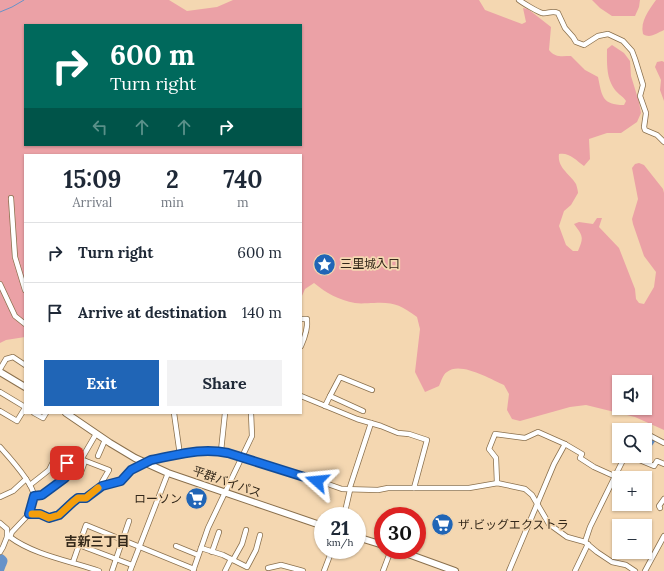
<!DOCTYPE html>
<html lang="en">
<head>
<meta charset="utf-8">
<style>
	body { margin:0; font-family:Lora,"Noto Sans JP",serif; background:#f2f2f3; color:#1f2937; height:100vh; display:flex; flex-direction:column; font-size:15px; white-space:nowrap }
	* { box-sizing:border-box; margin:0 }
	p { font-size:13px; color:#747a83 }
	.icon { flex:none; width:22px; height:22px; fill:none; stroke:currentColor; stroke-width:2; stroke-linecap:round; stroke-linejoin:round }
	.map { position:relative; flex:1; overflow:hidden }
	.panel { position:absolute; left:24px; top:154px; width:278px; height:260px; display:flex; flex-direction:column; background:#fff; border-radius:0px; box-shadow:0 1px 3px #0004 }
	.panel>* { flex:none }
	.banner { position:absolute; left:24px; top:24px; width:278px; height:122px; border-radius:0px; box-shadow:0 1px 3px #0004; background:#00695c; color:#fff; overflow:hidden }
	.controls { position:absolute; left:612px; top:375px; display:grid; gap:8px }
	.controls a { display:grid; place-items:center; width:40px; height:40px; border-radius:0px; background:#fff; box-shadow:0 1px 3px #0004; font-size:20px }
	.speed { position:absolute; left:314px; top:507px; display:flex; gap:8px; font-size:20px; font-weight:700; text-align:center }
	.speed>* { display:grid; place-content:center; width:52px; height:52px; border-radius:50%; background:#fff; box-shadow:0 1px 3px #0004; line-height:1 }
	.speed small { font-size:10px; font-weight:400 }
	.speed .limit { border:6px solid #d22; background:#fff; color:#111 }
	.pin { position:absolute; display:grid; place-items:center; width:34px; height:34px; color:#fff; margin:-17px; border-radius:8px; box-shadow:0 2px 6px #0006 }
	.me { position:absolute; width:44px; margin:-22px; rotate:288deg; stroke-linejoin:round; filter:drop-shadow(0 0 3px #0008) }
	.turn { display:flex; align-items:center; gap:14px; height:84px; padding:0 20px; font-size:18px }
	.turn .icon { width:52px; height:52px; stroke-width:2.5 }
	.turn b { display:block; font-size:28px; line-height:34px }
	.lanes { display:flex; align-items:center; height:38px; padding:0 20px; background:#0003; justify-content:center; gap:20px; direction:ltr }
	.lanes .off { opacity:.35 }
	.eta { display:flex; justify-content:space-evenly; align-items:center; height:68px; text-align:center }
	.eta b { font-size:24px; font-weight:700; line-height:28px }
	.action { display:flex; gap:8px; margin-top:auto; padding:8px 20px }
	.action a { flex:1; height:46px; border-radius:0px; background:#2065b6; color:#fff; font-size:16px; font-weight:700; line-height:46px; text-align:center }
	.action a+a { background:#f2f2f3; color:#1f2937 }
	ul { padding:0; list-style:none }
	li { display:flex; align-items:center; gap:12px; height:60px; padding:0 20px; border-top:1px solid #e0e1e3 }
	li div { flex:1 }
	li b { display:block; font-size:15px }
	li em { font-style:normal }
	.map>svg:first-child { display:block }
</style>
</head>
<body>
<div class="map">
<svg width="664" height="571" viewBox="0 0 664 571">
	<rect width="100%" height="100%" fill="#f4d7b1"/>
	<g fill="#eba1a6" fill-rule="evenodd">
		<path d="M0,0H169L187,11L217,7L233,0H479L485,10L522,24L526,22L523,8L528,9L551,27L549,50C555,58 562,56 571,56L585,70L598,77C602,96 602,105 624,105L626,101C623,96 616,93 613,87C606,76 607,61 607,49L612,45L624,53L630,61L631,76L639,102L641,113L637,122L621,133H607L589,139L590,159L584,166C576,160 569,152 559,154C557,168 570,174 576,184C577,187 578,191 578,193L571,205L564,211L559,226L566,245L573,251H578C584,237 583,236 574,224L579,222L593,224L597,218H602L599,227L619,248L635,289L636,299L639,303L644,304L654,287L656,272L644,256L633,224L632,219L638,199L632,168L635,164L639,163L644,165L663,189L664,193V430L635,417L586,405L570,407L520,421L512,419L507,410L509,394L504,385C490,379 460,361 447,372C443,374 441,382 439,386L425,392L415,372L420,329L417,317C400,305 394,302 374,303C368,303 361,304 355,303C339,300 326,293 314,283L305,289L301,298V155H25V337L6,340L0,343ZM25,25H301V145H25ZM619,382H645V408H619Z"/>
		<polygon points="592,0 640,0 639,7 635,16 612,16 600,8"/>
		<path d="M656,0H664V30C657,33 650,39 643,34C640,21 649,10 656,0Z"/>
		<polygon points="662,61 664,62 664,101 660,90 661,80 655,67 657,62"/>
	</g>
	<g fill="#6792c8">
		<polygon points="645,435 656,440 649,450 645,452"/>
		<path d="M2,554C11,560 7,562 4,571H0V555Z"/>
	</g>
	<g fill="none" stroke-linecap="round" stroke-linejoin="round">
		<polyline stroke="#6792c8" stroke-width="1" points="0,12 12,7 24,0"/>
		<defs>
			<g id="minor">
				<path d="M519,0C523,3 538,12 542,13C548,14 552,10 558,13L565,28L573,37L576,42L584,45L598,36L608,34L623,41L632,51L635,59L643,85L640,96L646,113L644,127L645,130L657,135L664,142"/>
				<polyline points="11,198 15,257 25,290"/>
				<polyline points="0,284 15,316 25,324"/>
				<path d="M301,319H307C308,328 305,337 301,346"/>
				<polyline points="0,369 6,359 13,357 25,365"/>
				<polyline points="0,392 25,407"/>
				<polyline points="301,396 357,419 381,426 398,433 409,434 427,440 414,488"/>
				<polyline points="330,396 340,377 372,390"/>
				<polyline points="325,406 330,396 363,411"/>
				<polyline points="0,411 17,421 25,408"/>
				<polyline points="34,413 43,418 46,413"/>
				<polyline points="174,413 180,455"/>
				<polyline points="645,433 664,443"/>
				<polyline points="96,434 82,458 83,460 109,470 102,482 102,486"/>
				<path d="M0,447C9,457 33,483 34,496C35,502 30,508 29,514"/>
				<polyline points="221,451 225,413"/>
				<polyline points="98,456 105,440"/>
				<polyline points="630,456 654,466 657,461 664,464"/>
				<polyline points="80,475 85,461"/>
				<polyline points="614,476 594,467 580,458 582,454 565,444 538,432 525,438 495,434 489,449 496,458 497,483 525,489 532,495 549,524 567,537 585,542 597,552 612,562 626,565 635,571"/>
				<polyline points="30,485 49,470 54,460 56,459 67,463 68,466 65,478 42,495 34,496"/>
				<polyline points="0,497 13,491 26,479"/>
				<polyline points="660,508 659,506 664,499"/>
				<polyline points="344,516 350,490 350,487 371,423"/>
				<polyline points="0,523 7,529 7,537"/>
				<path d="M10,537C34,555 70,561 99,571"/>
				<polyline points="585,542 590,527 625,456"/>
				<polyline points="79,545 132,565"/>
				<polyline points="176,546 198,555"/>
				<polyline points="201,548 223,555 247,567 256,550 260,535"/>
				<polyline points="0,552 3,547 7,537 10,537 12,532 29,514 41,514 49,518 59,515 73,502 78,498 86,498 102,486 121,481 131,471 151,460 205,450 215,450 228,453 305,476 342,489 378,490 388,488 469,488 498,483"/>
				<polyline points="212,552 219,532"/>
				<polyline points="233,560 242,544 246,530"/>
				<polyline points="73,562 86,525 194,569"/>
				<polyline points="268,568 281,565 303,571"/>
				<polyline points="112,571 129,521"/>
				<polyline points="130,571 168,473"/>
				<polyline points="193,571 208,528 252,436 251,413"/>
				<polyline points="225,571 231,559"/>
				<polyline points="324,571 332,550"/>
				<polyline points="383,571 391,550"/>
				<polyline points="509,571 554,464 565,444"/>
				<polyline points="575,571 588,544"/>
				<polyline points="645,571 664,536"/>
			</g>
			<g id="highway">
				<polyline points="0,372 25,387"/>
				<polyline points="66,413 110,443 135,458 168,473 323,526"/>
				<polyline points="357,537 383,545"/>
				<polyline points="397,550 455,571"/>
			</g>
		</defs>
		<use href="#minor" stroke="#8a704d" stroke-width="6"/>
		<use href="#highway" stroke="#8a704d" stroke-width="8"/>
		<use href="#minor" stroke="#fff" stroke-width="4.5"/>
		<use href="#highway" stroke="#fff" stroke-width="6"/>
	</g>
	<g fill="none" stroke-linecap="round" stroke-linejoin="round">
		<defs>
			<path id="route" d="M67,463L68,466L65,478L42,495L34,496L29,514H40L49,518L59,515L73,502L78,498H86L102,486L121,481L131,470L151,460C178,455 201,447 228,453L317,481"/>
		</defs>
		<use href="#route" stroke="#114b97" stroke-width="10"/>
		<use href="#route" stroke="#1a73e8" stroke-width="7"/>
		<polyline stroke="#f59e0b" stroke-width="7" points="32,514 40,514 49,518 59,515 73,502 78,498 86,498 98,488"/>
	</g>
	<defs>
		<symbol id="sight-disc" viewBox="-11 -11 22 22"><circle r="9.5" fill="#2065b6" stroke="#f4d7b1"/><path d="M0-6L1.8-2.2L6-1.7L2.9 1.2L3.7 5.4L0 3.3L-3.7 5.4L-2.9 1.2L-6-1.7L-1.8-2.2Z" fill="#fff"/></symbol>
		<symbol id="supermarket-disc" viewBox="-11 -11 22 22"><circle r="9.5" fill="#2065b6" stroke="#f4d7b1"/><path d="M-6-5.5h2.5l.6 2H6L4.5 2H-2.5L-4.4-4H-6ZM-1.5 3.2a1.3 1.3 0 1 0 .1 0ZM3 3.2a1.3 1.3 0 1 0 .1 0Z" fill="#fff"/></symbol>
	</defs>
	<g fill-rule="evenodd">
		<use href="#sight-disc" x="312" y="252" width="25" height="25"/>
		<use href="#supermarket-disc" x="184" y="486" width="25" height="25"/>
		<use href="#supermarket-disc" x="430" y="512" width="25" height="25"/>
	</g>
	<g text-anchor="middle" stroke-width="3.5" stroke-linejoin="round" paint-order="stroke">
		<g font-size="12" fill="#33281a" stroke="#f4d7b1" text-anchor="start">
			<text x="340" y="268">三里城入口</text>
			<text x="182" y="503" text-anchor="end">ローソン</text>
			<text x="458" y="529">ザ.ビッグエクストラ</text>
		</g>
		<g font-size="12" fill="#33281a" stroke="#f4d7b1">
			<text transform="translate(227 482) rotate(19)" y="4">平群バイパス</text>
		</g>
		<g font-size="13" font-weight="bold" fill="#33281a" stroke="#f4d7b1">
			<text x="97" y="546">吉新三丁目</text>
		</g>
	</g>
</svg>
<div class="controls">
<a><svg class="icon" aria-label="sound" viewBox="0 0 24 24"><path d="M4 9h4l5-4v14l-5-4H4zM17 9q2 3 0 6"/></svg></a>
<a><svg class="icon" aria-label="search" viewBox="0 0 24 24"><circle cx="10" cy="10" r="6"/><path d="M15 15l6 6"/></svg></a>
<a>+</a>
<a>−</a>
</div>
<div class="speed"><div>21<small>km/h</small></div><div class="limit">30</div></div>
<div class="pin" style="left:67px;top:463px;background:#d93025"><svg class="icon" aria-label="arrive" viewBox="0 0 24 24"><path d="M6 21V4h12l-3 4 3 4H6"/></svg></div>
<svg class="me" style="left:317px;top:481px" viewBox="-20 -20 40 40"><path d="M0-17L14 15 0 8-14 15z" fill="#1a73e8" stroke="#fff" stroke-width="4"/></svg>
<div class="banner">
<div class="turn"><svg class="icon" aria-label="right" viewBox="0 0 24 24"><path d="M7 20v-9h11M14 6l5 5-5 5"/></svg><div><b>600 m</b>Turn right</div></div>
<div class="lanes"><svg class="icon off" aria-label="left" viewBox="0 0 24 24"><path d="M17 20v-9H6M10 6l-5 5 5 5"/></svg><svg class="icon off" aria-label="ahead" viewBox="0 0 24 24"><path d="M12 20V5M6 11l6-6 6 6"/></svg><svg class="icon off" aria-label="ahead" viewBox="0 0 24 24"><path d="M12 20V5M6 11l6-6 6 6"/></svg><svg class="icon" aria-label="right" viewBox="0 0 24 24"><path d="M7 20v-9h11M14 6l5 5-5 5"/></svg></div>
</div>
<section class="panel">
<div class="eta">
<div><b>15:09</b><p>Arrival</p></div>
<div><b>2</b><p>min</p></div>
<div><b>740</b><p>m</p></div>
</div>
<ul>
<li><svg class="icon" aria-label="right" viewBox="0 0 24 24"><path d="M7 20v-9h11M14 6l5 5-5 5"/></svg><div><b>Turn right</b></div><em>600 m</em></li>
<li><svg class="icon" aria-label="arrive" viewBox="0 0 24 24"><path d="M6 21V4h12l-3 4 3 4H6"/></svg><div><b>Arrive at destination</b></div><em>140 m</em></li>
</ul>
<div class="action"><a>Exit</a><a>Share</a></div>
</section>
</div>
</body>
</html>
